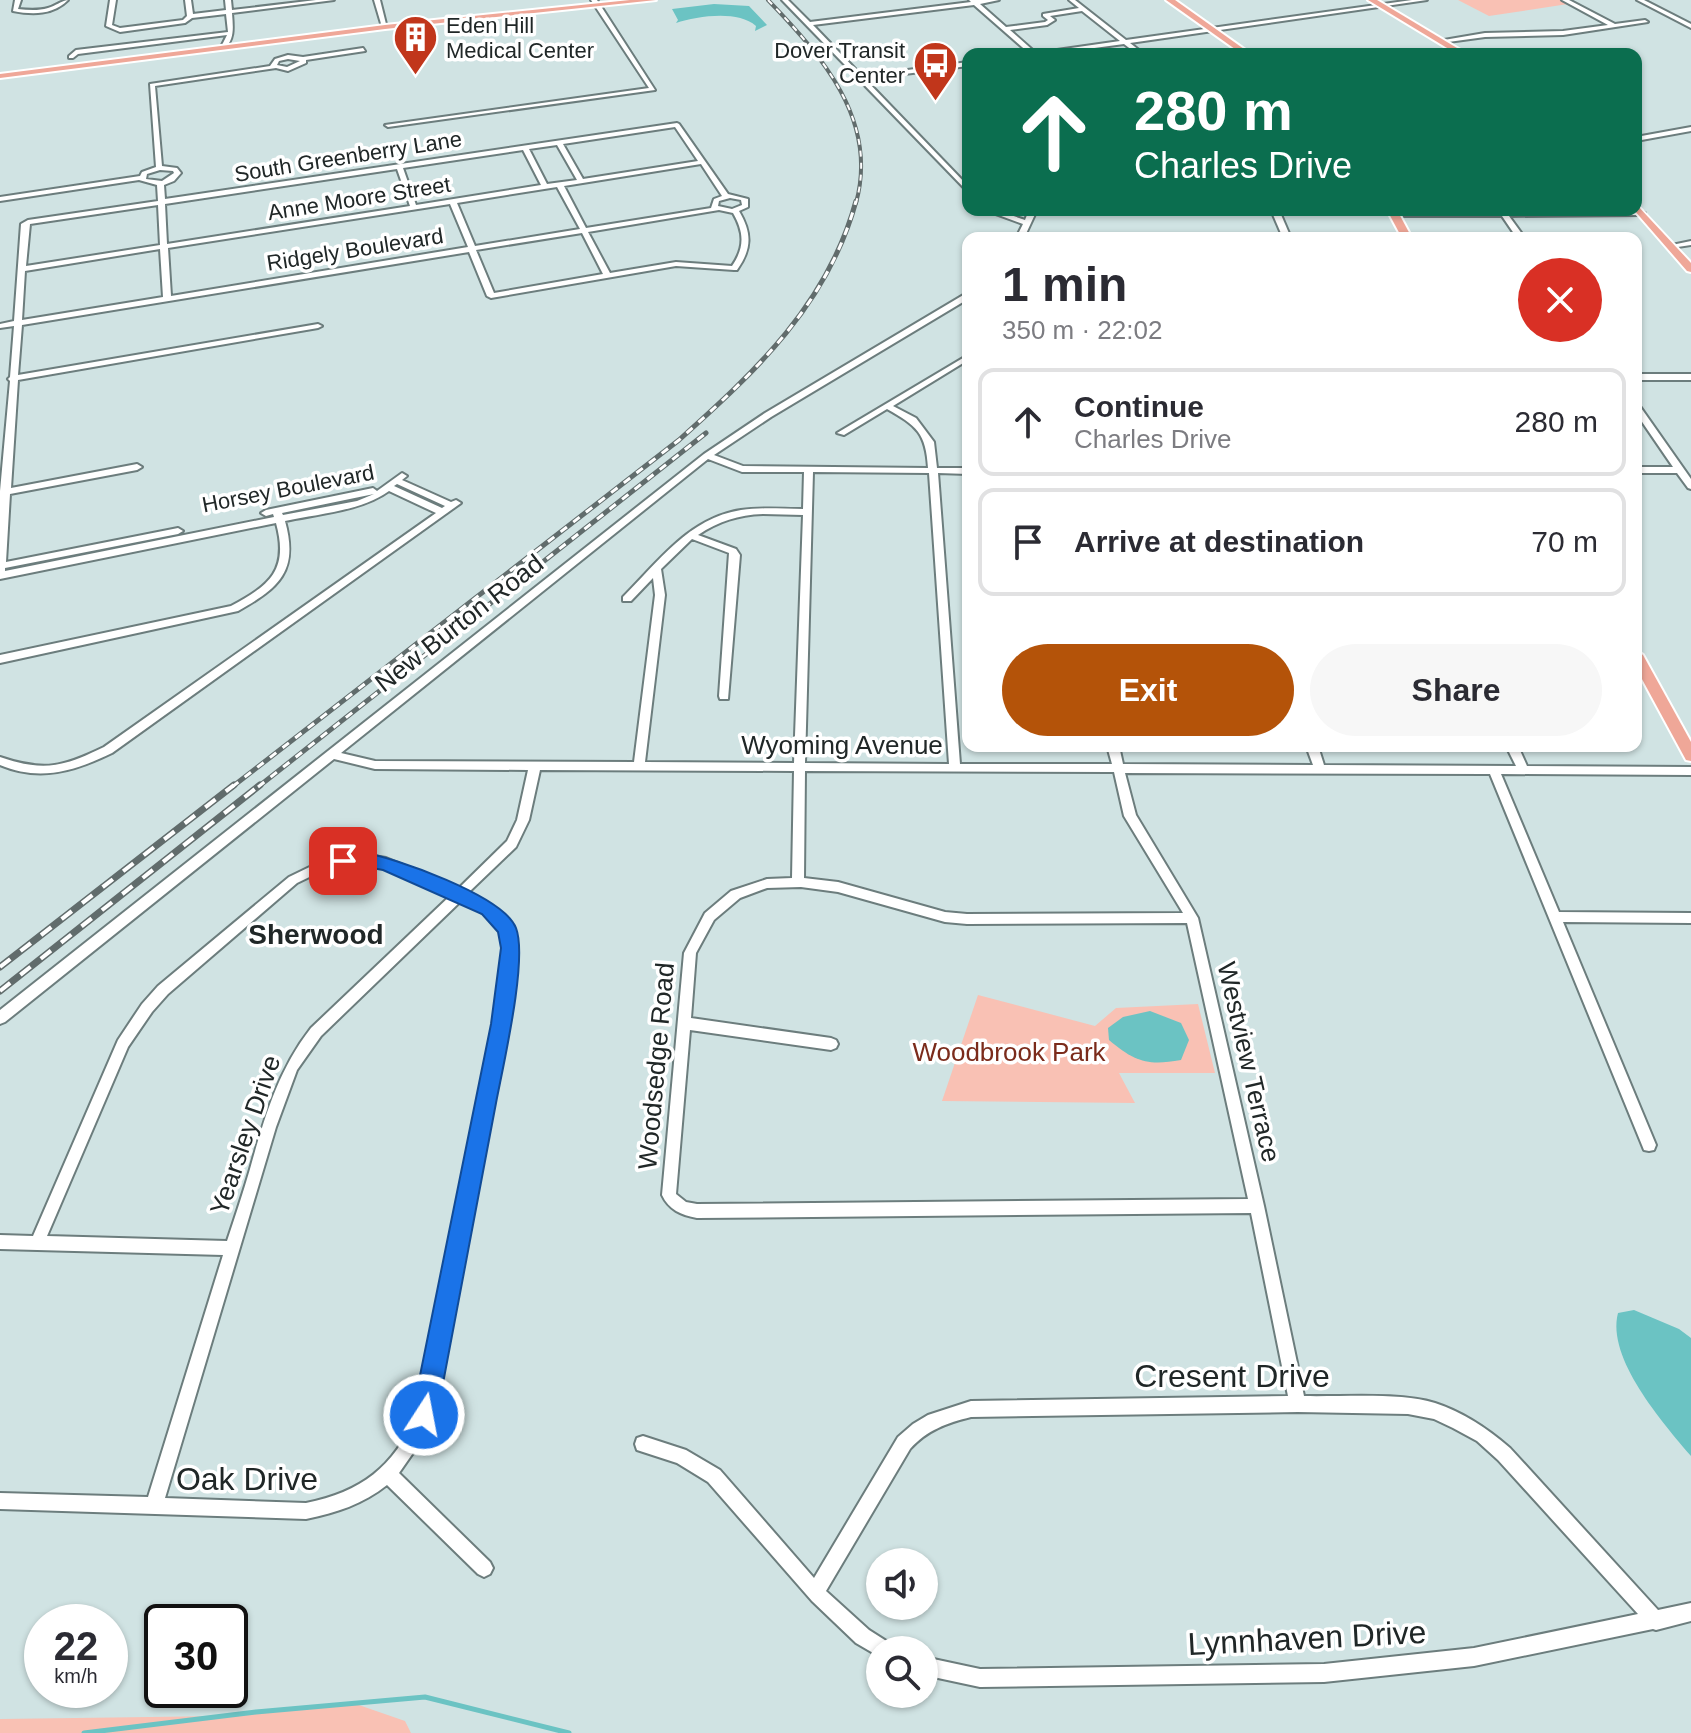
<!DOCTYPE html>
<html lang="en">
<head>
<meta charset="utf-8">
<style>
	body { margin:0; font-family:Helvetica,sans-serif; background:#f7f7f7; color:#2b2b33; height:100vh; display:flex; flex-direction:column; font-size:30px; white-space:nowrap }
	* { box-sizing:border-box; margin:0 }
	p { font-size:26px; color:#7c7c81 }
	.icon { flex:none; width:44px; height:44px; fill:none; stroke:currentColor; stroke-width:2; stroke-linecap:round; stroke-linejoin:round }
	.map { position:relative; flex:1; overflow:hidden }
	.panel { position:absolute; left:962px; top:232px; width:680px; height:520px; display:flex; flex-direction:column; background:#fff; border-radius:16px; box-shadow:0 2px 6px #0004 }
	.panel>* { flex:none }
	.banner { position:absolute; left:962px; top:48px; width:680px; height:168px; border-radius:16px; box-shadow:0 2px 6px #0004; background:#0b6e4f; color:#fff; overflow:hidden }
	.tools { position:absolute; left:866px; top:1548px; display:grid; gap:16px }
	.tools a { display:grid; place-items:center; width:72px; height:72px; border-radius:50%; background:#fff; box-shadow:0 2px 6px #0004; font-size:40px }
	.speed { position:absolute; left:24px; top:1604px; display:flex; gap:16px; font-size:40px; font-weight:700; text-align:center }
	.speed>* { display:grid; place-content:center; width:104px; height:104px; border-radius:50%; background:#fff; box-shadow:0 2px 6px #0004; line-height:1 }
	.speed small { font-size:20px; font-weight:400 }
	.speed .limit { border:4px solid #111; border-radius:12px; background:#fff; color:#111 }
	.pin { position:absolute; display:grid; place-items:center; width:68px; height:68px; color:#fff; margin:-34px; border-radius:16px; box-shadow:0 4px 12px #0006 }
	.me { position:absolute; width:88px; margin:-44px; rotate:11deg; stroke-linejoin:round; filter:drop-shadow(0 0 6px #0008) }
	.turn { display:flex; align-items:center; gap:28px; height:168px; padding:0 40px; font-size:36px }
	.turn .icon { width:104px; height:104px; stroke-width:2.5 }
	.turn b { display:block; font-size:56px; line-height:68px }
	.round { display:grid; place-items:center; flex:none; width:84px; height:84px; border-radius:42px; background:#f7f7f7 }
	.overview { display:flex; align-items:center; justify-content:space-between; height:136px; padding:0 40px }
	h1 { font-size:48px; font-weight:700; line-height:60px }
	.cta { display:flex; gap:16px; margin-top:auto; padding:16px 40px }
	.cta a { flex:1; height:92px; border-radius:48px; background:#b45309; color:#fff; font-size:32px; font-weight:700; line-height:92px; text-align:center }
	.cta a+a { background:#f7f7f7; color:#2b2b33 }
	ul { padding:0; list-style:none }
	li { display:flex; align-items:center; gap:24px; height:108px; margin:0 16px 12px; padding:0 24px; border:4px solid #e1e1e2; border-radius:16px }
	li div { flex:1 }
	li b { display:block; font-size:30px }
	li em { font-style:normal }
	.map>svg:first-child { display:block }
</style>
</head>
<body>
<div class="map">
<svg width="1691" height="1733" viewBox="0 0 1691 1733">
	<rect width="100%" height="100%" fill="#d0e3e3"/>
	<g fill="#f9c1b4">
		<polygon points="1458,0 1561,0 1568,4 1489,16"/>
		<polygon points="978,995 1095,1026 1116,1008 1198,1004 1215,1073 1119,1073 1135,1103 942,1101"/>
		<polygon points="353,1703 405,1721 411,1733 0,1733 0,1719 224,1716"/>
	</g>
	<g fill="#6bc3c3">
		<path d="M714,4L749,6L767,25L755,31L756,26C738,10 698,16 676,23L678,20L672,9Z"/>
		<path d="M1150,1011L1181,1023L1189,1040L1181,1060C1148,1066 1135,1062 1109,1040L1108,1028L1123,1017Z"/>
		<path d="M1634,1310L1679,1329L1691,1338V1456C1663,1423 1606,1358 1618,1313Z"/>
	</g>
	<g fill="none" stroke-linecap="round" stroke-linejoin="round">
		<polyline stroke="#6bc3c3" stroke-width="5" points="84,1733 256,1712 425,1697 569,1733"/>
		<defs>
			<g id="minor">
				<path d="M15,0H21L18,9C28,10 38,11 48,8C56,6 60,1 68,0C53,15 33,15 13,11Z"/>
				<path d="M110,0H116L112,25L120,28L183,20L187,16L185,0H191L193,14L226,10L225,0H231L232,10L316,0H334L232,13C233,27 235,39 224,49L221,47L227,35L78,54L73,58H69V56L76,50L228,32L226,14L192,18L185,23L120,32L106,26Z"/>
				<polygon points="374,0 380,0 387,28 382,27"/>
				<polygon points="591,0 597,0 655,90 388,127 385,125 649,88"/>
				<path d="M782,0H788L810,22L971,2L969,0H999L980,4L1006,27L1045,22L1048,20L1043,16V14L1079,8L1069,0H1075L1126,40L1412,0H1427L1130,43L1144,54H1137L1124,44L1050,54H1030L974,5L813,25L862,76L968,62V66L865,79L968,186V192ZM1082,11L1120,41L1036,53L1010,30L1047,25L1055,20L1050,16Z"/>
				<polygon points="1562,0 1569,0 1615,24 1645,20 1648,22 1563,35 1485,37 1441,43 1438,41 1485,33 1563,31 1608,25"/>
				<polygon points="1637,0 1644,0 1691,24 1691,28"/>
				<path d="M363,48L365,51L306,60V63L288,71L276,68L155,86L162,166L177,168L181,173L174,181L164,185L165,199L677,123L679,124L728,194L748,199V207L739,211C752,233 752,249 737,270H734L676,266L491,298L487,296L469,252L22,325L18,375L318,324L322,326L318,328L18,380L11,488L137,464L142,467L137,470L10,494L6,562L178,528L183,531L178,534L5,568V571L274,517L273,514L266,516L261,513L266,510L373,488L377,491L402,473L407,476L402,480L451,502L456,500L461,503L112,753C75,771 40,782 0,765V757C44,772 63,767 104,747L436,513L389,491C362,511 317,514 285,521C299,571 279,588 238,611L0,663V655L231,606C270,585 289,570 276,523L0,579V491L10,381L8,379L10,377L14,326L0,328V324L14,321L21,224L28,220L158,201L157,185L139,180L0,201V197L140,176L142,172L156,167L150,84L270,66L275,59L288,55L303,57ZM288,59L300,61L287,67L277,65L279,61ZM675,127L698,161L583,179L563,144ZM557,145L577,180L547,184L529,149ZM523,150L541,185L416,205L403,168ZM701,164L722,196L714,199L711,208L586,228L564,186ZM397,169L410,206L167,244L165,204ZM160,170L173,171L174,173L162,181L146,179L147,174ZM557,187L580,229L475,246L457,203ZM730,198L741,200L742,205L732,209L718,206L719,201ZM450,204L468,247L171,296L168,248ZM158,205L160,245L26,266L30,224ZM719,210L733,213C744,232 745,247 732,266L676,262L610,273L588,232ZM582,233L603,274L494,293L476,250ZM160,249L163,297L22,320L25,271ZM397,484L445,506L442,508L394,486ZM374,494L357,501L283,515L282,513Z"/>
				<polygon points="1691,127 1691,131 1636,141 1636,137"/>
				<polygon points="985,210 996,210 1025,220 1029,210 1037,210 1024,238 1016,238 1023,224"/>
				<polygon points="1271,210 1279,210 1291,238 1283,238"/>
				<polygon points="1504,211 1641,211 1645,213 1641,215 1509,216 1525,238 1517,238 1502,216 1394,216 1390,214 1394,212"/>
				<polygon points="1691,241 1691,245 1671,248 1667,246"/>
				<path d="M965,294H968V299L771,417L714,455L743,466L928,468C926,433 917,426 887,409L844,435L837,433L968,355V360L893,406L916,418L934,442L937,468H968V474L938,473L960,764H1112L1107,746H1119L1123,764L1313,765L1306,746H1318L1324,765L1516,766L1506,746H1518L1527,766L1691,767V775L1501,774L1559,912L1691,913V923L1563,922L1656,1145L1654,1150L1649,1151L1644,1150L1642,1145L1490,774L1125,773L1136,815L1198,918L1264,1206L1304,1396C1342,1397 1401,1392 1435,1403C1463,1412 1488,1429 1510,1448L1658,1610L1691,1603V1621L1656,1630L1653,1629L1474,1666L1324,1682L980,1687L924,1675V1657L980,1669L1324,1664L1474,1648L1638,1614L1498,1460L1477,1441L1453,1428L1434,1419L1408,1414L1298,1412L971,1417C947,1423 927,1430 910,1449L826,1591L869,1630L891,1644L894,1650H880V1657L856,1643L812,1601L708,1482L677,1463L637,1450L635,1444L637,1438L643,1436L686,1450L720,1470L814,1578L898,1437L913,1424L928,1415L971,1401L1288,1396L1251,1213L697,1218C681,1215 669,1210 662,1195L684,953L705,913L731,891L767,879L792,878L794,771L540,770L529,820L516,847L469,892C508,917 519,920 516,969L432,1415L422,1440L399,1473L490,1562L493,1568L490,1574L484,1577L478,1574L387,1485C363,1504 336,1513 306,1519L0,1509V1493L148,1497L223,1255L0,1249V1235L33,1236L118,1040L142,1004L158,986L289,877L322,861L361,854L386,858L459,888L507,841L517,820L528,770L375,769L334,759L5,1022L0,1024V1010L704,454L765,413ZM708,459L742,472H804L803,509C782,509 761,507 741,510C689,518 658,562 623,597V601H631L653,578L655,595L634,762L375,761L341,753ZM813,472L929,473L949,764L805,763ZM763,514L803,515L794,763L645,762L665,595L661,569L692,539L729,553L719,696L720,699H728L740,555L736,549L698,535C719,521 738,515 763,514ZM805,771L1114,772L1124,816L1183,913L967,914L945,912L838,882L804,878ZM361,864L384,867L451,895L311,1028C278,1070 264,1119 250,1169C243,1193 235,1217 227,1241L47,1236L128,1047L152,1012L168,994L297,883L328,868ZM801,887L838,892L945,922L967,924L1187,923L1248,1199L697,1204L686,1202L676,1194L690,1030L831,1050L836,1048L838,1044L836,1040L831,1038L691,1018L696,953L714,920L740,898L767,888ZM462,900C499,924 506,922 504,969L416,1415C394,1467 361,1492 306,1503L165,1498L276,1127L297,1070L321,1036Z"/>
				<rect x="1636" y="374" width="55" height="6"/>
				<polygon points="1636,404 1639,405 1691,479 1691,489 1688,488 1677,473 1636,473 1636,467 1673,467 1636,413"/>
			</g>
			<g id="major">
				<polygon points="630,0 656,0 385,29 0,78 0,74 385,25"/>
				<polygon points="1166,0 1175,0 1251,54 1242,54"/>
				<polygon points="1368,0 1377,0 1467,54 1457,54"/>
				<polygon points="1636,204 1691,263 1691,272 1687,271 1634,210 1636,210"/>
				<polygon points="1387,210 1397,210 1412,238 1402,238"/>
				<polygon points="1636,650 1643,655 1691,742 1691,761 1686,760 1636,668"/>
			</g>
		</defs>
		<use href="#minor" stroke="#6c7d7d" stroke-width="4"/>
		<use href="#major" stroke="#fff" stroke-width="4"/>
		<use href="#minor" fill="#fff" fill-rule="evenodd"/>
		<use href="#major" fill="#efa798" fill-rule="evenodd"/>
		<defs>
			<path id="rail-far2" d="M768,0C821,55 879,120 856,203"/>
			<g id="rail-far1">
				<path d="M232,787L679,440C756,371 828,304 856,201"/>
				<polyline points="258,787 706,433"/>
			</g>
			<g id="rail">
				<polyline points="0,967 234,785"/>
				<polyline points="0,991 260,785"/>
			</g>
		</defs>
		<use href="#rail-far2" stroke="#616c6c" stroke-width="4"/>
		<use href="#rail-far1" stroke="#616c6c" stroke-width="5"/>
		<use href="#rail" stroke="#616c6c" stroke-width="7"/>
		<use href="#rail-far2" stroke="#fff" stroke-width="2" stroke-dasharray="6" stroke-linecap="butt"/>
		<use href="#rail-far1" stroke="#fff" stroke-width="3" stroke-dasharray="8" stroke-linecap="butt"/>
		<use href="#rail" stroke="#fff" stroke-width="4" stroke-dasharray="13" stroke-linecap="butt"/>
	</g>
	<path fill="#1a73e8" stroke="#114b97" stroke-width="2" d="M361,852C394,857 504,896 516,928C528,959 503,1066 496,1103C476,1207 456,1311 437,1415L433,1423L424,1427L416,1423L412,1415L491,1024L501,948L498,932L482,914L383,870L361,866L343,868L334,861L343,854Z"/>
	<defs>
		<symbol id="building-pin" viewBox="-11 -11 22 30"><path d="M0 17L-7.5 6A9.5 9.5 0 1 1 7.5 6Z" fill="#c1361b" stroke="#fff"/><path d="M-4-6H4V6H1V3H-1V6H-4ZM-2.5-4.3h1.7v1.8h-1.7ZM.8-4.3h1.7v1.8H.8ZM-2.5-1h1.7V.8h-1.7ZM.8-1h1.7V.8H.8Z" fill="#fff"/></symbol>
		<symbol id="bus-pin" viewBox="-11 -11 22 30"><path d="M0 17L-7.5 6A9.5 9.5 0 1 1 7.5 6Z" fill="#c1361b" stroke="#fff"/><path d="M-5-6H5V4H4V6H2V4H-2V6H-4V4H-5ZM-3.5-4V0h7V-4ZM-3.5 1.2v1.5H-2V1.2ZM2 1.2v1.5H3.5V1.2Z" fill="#fff"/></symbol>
	</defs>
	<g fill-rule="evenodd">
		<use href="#building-pin" x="390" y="12" width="51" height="69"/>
		<use href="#bus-pin" x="910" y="38" width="51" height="69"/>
	</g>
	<g text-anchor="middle" stroke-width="7" stroke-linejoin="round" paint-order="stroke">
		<g font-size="22" fill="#202727" stroke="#fff" text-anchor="start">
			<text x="446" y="33">Eden Hill<tspan x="446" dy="25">Medical Center</tspan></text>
			<text x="905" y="58" text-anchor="end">Dover Transit<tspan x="905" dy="25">Center</tspan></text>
		</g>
		<g font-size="22" fill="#202727" stroke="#fff">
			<text transform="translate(348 156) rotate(-9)" y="8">South Greenberry Lane</text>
			<text transform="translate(359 198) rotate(-9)" y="8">Anne Moore Street</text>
			<text transform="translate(355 249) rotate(-9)" y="8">Ridgely Boulevard</text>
			<text transform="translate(288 488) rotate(-11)" y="8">Horsey Boulevard</text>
		</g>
		<g font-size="26" fill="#202727" stroke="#fff">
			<text transform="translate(459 623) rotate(-38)" y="9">New Burton Road</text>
			<text x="842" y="754">Wyoming Avenue</text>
			<text transform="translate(1249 1062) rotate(77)" y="9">Westview Terrace</text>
			<text transform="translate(656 1066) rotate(-85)" y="9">Woodsedge Road</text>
			<text transform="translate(245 1135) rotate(-71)" y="9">Yearsley Drive</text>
		</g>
		<g font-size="26" fill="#7b2b1b" stroke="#fff">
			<text x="1009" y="1061">Woodbrook Park</text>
		</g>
		<g font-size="28" font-weight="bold" fill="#202727" stroke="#fff">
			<text x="316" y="944">Sherwood</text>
		</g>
		<g font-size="32" fill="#202727" stroke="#fff">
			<text x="1232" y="1387">Cresent Drive</text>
			<text x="247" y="1490">Oak Drive</text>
			<text transform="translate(1307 1638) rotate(-3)" y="11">Lynnhaven Drive</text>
		</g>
	</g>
</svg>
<div class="tools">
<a><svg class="icon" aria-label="sound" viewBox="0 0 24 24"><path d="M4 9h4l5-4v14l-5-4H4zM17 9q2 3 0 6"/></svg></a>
<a><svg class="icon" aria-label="search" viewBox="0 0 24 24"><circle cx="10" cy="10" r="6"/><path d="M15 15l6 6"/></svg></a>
</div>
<div class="speed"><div>22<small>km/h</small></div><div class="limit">30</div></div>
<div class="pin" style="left:343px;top:861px;background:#d93025"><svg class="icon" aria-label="arrive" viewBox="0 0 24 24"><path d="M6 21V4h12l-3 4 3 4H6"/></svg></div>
<svg class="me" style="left:424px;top:1415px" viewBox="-20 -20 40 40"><circle r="17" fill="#1a73e8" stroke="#fff" stroke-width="3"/><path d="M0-11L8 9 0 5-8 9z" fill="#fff"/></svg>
<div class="banner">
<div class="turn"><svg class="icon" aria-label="ahead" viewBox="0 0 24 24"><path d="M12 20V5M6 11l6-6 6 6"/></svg><div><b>280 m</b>Charles Drive</div></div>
</div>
<section class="panel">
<div class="overview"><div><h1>1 min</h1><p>350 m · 22:02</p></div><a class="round" style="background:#d93025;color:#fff"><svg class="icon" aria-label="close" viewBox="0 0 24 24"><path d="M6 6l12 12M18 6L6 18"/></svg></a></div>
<ul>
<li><svg class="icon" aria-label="ahead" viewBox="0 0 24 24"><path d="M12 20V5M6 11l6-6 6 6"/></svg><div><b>Continue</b><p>Charles Drive</p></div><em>280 m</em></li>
<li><svg class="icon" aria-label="arrive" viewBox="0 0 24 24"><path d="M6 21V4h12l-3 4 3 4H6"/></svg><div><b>Arrive at destination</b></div><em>70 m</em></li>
</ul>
<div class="cta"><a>Exit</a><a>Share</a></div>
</section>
</div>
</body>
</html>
